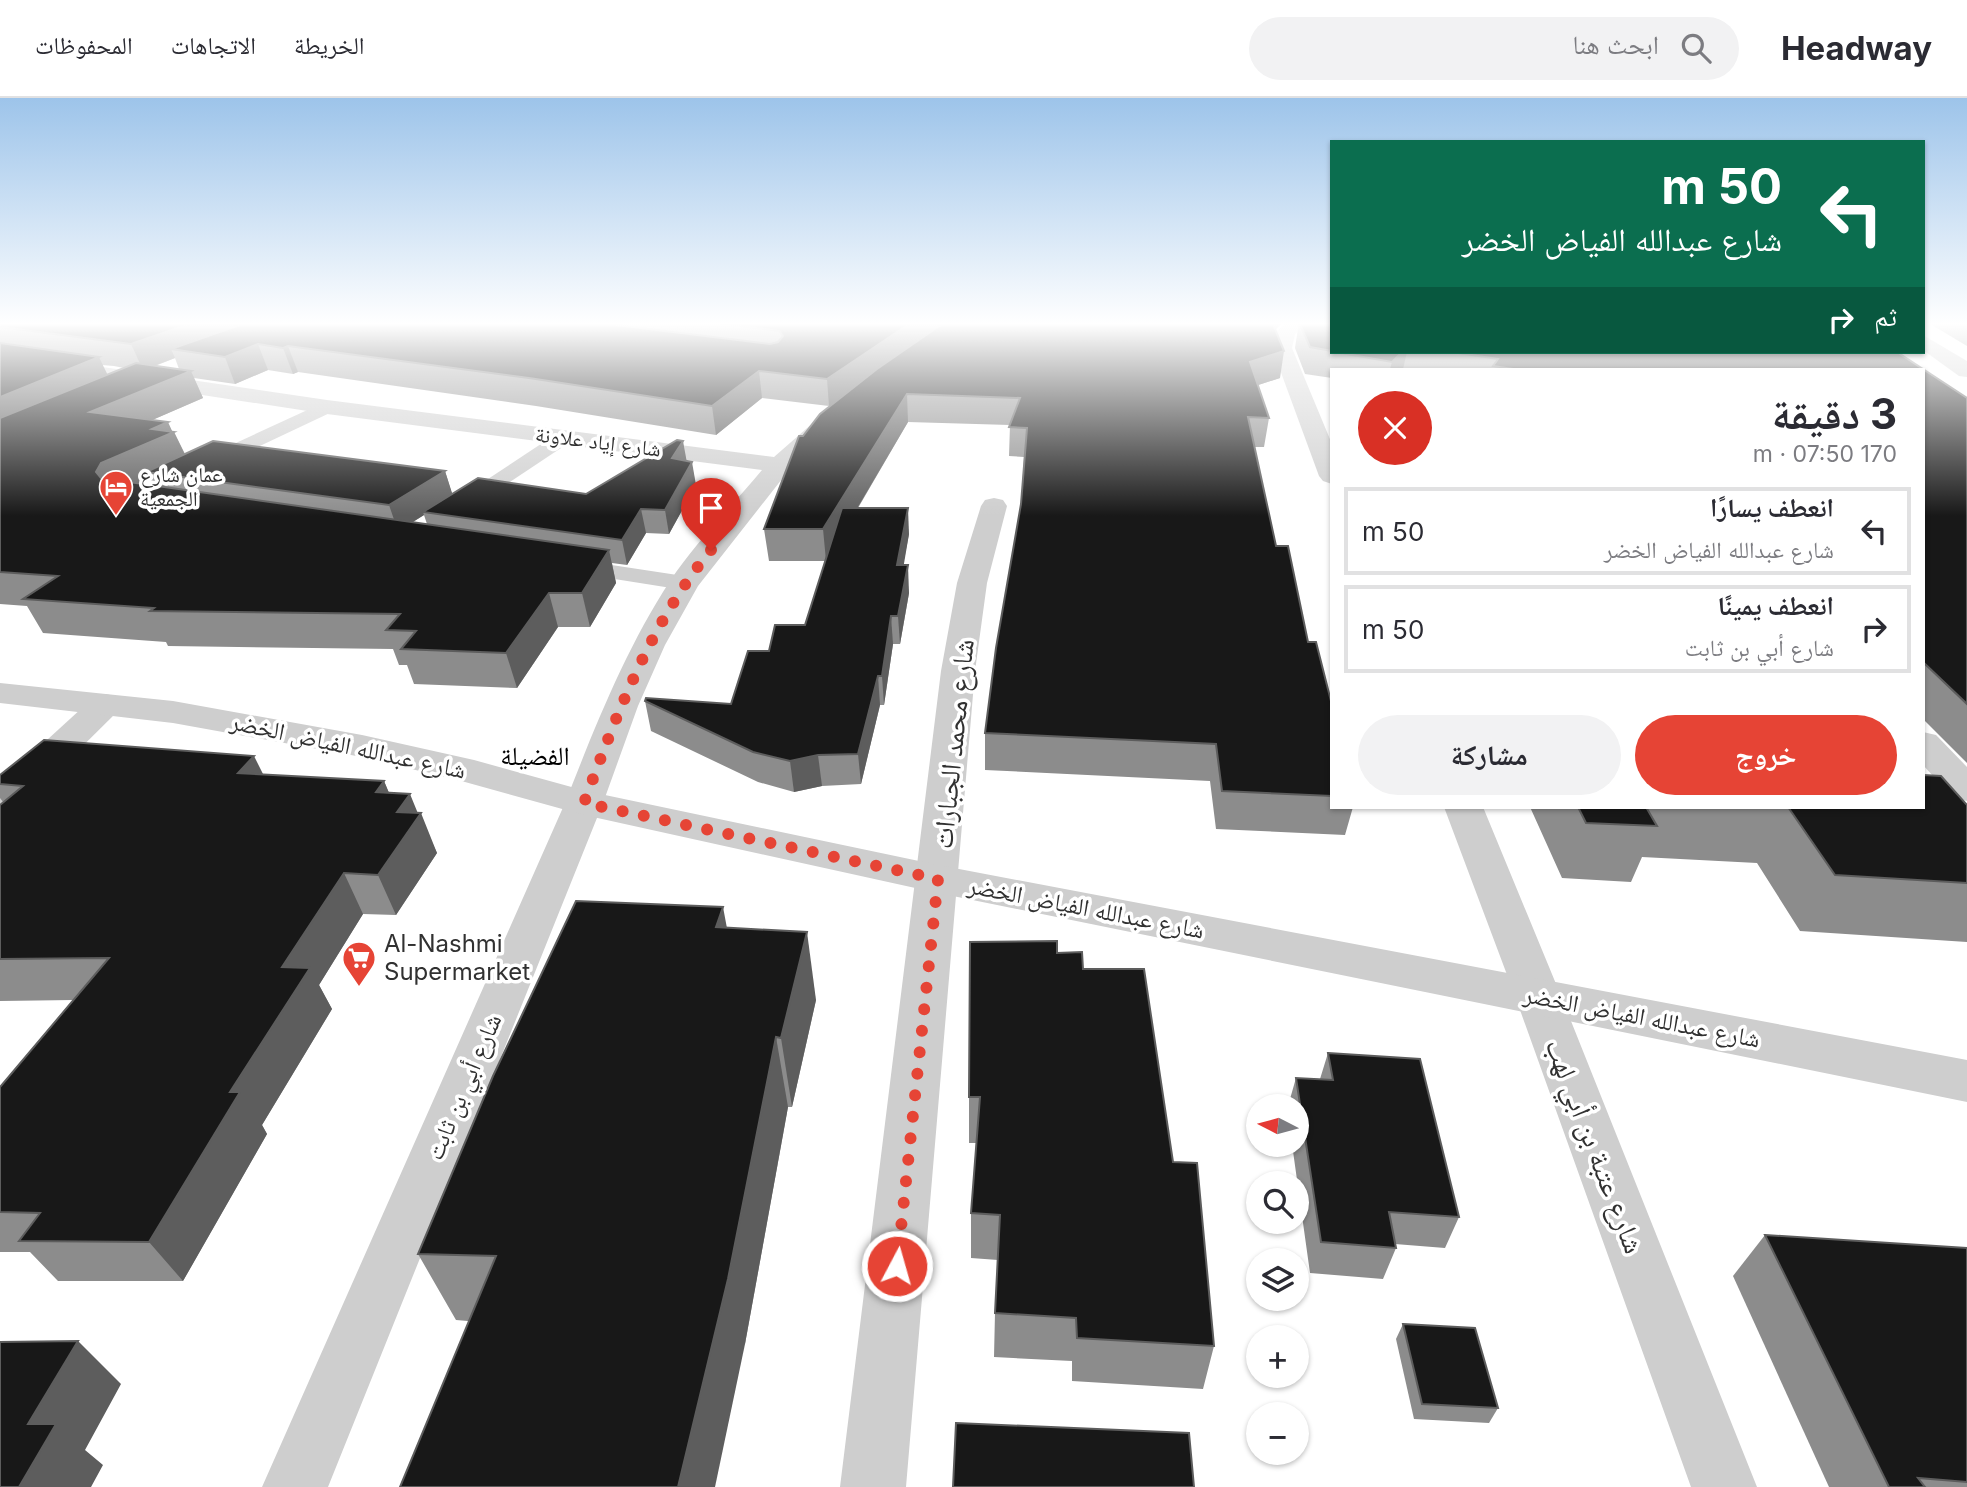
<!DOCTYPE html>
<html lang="ar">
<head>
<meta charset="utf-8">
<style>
	body { margin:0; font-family:Inter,"Noto Naskh Arabic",sans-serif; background:#f2f2f3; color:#2b2b33; direction:rtl; height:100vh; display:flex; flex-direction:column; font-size:26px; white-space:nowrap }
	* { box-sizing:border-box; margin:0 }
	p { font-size:23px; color:#7c7c81 }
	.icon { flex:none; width:38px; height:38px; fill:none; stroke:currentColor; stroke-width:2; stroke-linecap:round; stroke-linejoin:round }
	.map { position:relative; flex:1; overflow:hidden; direction:ltr }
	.panel { position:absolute; left:1330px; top:270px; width:595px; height:441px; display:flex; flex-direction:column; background:#fff; border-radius:0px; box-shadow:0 2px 5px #0004; direction:rtl }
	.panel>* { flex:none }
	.hud { position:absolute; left:1330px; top:42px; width:595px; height:214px; border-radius:0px; box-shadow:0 2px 5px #0004; direction:rtl; background:#0b6e4f; color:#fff; overflow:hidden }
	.needle { width:46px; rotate:276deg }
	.fabs { position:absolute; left:1246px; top:996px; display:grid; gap:14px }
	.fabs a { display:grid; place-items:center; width:63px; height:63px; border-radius:50%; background:#fff; box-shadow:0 2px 5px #0004; font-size:35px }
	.pin { position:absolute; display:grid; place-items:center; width:60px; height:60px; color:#fff; margin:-72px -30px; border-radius:50% 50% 50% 0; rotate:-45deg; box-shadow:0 0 7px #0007 }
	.pin .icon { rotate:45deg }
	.me { position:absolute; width:77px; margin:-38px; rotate:6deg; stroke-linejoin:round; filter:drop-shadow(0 0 5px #0008) }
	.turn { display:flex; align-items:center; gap:24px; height:147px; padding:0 28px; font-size:32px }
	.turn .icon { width:91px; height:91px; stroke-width:2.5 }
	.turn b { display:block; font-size:49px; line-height:60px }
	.then { display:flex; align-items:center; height:66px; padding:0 28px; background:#0003; gap:14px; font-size:26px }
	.round { display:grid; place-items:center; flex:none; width:74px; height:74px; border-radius:37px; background:#f2f2f3 }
	.head { display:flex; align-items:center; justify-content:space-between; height:119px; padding:0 28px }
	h1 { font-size:42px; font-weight:700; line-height:52px }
	.action { display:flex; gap:14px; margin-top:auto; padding:14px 28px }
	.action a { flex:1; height:80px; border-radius:42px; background:#e64435; color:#fff; font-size:28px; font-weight:700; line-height:80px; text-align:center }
	.action a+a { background:#f2f2f3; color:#2b2b33 }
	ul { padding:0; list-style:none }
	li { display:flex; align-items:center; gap:21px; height:88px; margin:0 14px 10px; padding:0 14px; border:4px solid #e1e1e2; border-radius:0px }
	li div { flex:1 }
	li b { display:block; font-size:26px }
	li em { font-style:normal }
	header { display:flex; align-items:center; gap:42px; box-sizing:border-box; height:98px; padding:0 35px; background:#fff; border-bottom:2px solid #e1e1e2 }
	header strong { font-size:33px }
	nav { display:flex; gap:38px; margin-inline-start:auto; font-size:24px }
	.search { width:490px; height:63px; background:#f2f2f3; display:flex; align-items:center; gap:18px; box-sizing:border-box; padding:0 24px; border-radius:38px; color:#7c7c81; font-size:26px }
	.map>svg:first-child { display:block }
</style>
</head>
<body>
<header>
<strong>Headway</strong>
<div class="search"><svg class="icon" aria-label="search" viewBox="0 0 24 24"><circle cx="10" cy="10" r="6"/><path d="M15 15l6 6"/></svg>ابحث هنا</div>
<nav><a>الخريطة</a><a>الاتجاهات</a><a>المحفوظات</a></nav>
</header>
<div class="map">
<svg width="1967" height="1389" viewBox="0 0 1967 1389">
	<rect width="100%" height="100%" fill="#fff"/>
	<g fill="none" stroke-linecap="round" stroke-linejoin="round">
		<g fill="#cecece" fill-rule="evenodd">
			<polygon points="327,303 334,305 336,309 334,313 215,369 201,369 198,365 201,361"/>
			<polygon points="563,334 573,340 570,344 469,411 453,411 450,406 556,336"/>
			<polygon points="572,461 684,478 693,480 696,485 693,490 684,492 564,473 560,468 564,463"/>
		</g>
		<g fill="#cecece" fill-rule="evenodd">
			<polygon points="1287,224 1308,224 1295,236 1292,250 1332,346 1332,386 1323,383 1319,378 1272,250 1276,234"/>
			<path d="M0,254L327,302L774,359L823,316H839L843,321L789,372L698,488L665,547L638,608L603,705L328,1389H262L565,705C595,629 625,552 670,483C696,444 732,408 762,372L327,316L0,266Z"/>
			<polygon points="994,400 1003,402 1007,408 987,485 975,573 906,1389 840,1389 941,573 957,485 981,408 985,402"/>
			<polygon points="106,596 118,599 123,606 118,613 14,716 0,719 0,685 94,599"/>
			<polygon points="1923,634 1936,637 1967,669 1967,703 1953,700 1923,667"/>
			<polygon points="1444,709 1483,709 1561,898 1757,1389 1691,1389 1515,898"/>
		</g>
		<g fill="#cecece" fill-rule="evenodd">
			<polygon points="1923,237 1967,263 1967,279 1959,278 1923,252"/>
			<polygon points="0,585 173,603 362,637 474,662 586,693 938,767 1967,962 1967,1004 938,795 584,717 465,684 362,659 173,625 0,605"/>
		</g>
	</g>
	<g fill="#8c8c8c" fill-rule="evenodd">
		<path d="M0,224H1284L1276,231L1280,280L1258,287L1269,320L1264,349H1254L1276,448L1308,544L1332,607V709H1353L1345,737L1216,731L1210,683L985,672V635L1021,406L1024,359L1009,358L1010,327L908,324L858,410L909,436L903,467L909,495L900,546H893L884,607H880L861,686L822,688L794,694L758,684L651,633L645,603L731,606L769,553L805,527L825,463H769L764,431L803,338L838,302L829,308L762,300L716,337L536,308L298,274L293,276L268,272L235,286L194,280L203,300L152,322L174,334L185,356L445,373L452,396H586L686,363L696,387L669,436L646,435L627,467L612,465L616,485L590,529H558L517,590L414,586L407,567H399L393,551L168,548L166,544L43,535L27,508L0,506ZM175,260L179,271L155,268ZM102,267L114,268L124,270L107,277ZM149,380L153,387L139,385ZM424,417L427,426L413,424Z"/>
		<polygon points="1299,224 1332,224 1332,254 1897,254 1967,300 1967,665 1923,621 1923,271 1332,271 1332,280 1305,276 1295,250"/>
		<polygon points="1927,224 1967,224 1967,248"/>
		<polygon points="0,677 263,677 384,683 389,695 418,715 437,755 396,817 363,816 319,887 332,911 262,1027 267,1036 183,1183 58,1183 30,1154 0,1154 0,989 73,902 0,903 0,707 3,704 0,700"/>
		<polygon points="1967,707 1967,844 1800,833 1757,765 1642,759 1631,784 1562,780 1530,709 1923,709"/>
		<polygon points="727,830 816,902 792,1009 788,1009 745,1246 456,1222 418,1156"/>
		<polygon points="1057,855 1083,871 1173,1064 1214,1248 1203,1291 1072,1283 1072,1263 994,1259 995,1215 998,1162 971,1160 971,1115 976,1045 969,1045 969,999"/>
		<polygon points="1328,955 1459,1119 1445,1150 1395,1146 1396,1150 1383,1181 1310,1175 1292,1046 1297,1046 1297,1008 1288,1008 1296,980 1320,981"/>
		<polygon points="1765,1137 1967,1150 1967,1389 1829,1389 1733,1178"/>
		<polygon points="1403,1226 1498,1310 1489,1325 1414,1321 1396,1241"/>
	</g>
	<g fill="#5d5d5d">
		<polygon points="195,224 274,224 171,251 175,260 143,272 131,246"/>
		<polygon points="912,224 949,224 829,308 827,281"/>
		<polygon points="1274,224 1284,224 1273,233"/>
		<polygon points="258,246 268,272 235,286 225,259"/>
		<polygon points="288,248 298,274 293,276 283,250"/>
		<polygon points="1284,253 1280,280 1246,291 1250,264"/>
		<polygon points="1402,254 1407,254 1403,271 1390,271 1392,264"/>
		<polygon points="99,259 112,286 0,334 0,299"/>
		<polygon points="191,273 203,300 104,343 90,314"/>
		<polygon points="759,273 762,300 716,337 712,308"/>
		<polygon points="907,296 908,324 826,463 823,431"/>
		<polygon points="168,324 173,335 174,334 188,363 146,374 149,380 116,396 112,404 96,374 101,365 152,331"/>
		<polygon points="683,343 687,365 672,360"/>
		<polygon points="692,364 696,387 669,436 665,412"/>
		<polygon points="445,373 453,398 423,414 424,417 398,433 389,407"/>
		<polygon points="908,410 909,436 899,495 897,467"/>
		<polygon points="641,411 646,435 627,467 622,442"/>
		<polygon points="609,452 616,485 590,529 582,495"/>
		<polygon points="908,467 909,495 900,546 898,518"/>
		<polygon points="549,495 558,529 517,590 506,555"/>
		<polygon points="891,518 893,546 884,607 882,578"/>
		<polygon points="878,578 880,607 861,686 858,656"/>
		<polygon points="818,657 822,688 794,694 790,663"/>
		<polygon points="254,658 274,698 238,675"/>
		<polygon points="384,683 397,714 410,696 419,718 421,715 437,755 396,817 378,777 376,694"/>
		<polygon points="344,775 363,816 319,887 332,911 262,1027 267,1036 183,1183 149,1144 230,994 282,869"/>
		<polygon points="723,809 736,878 716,829"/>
		<polygon points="807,834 816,902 792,1009 781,940"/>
		<polygon points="776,939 788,1009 745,1246 715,1389 678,1389"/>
		<polygon points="78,1243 121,1286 85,1352 103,1367 91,1389 19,1389 28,1326"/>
	</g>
	<g fill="#181818" stroke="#5d5d5d" stroke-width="2">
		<polygon points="0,224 195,224 131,246 0,229"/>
		<polygon points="248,224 592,224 770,246 778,244 783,238 779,233 711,224 912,224 827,281 759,273 712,308 529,280 288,248 283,250 258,246 225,259 171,251"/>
		<polygon points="945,224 1274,224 1273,226 1284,253 1250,264 1269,320 1248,319 1276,448 1288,448 1308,544 1316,544 1332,607 1332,698 1222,693 1216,646 985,635 996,550 1021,406 1027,330 1009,329 1020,300 907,296 823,431 764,431 799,338 803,338 820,316 877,271"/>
		<polygon points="1299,224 1332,224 1332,253 1310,249"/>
		<polygon points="0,245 99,259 0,299"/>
		<polygon points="1335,254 1402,254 1392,264"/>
		<polygon points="1452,254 1897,254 1967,300 1967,606 1923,564 1923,271 1513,271 1493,268 1498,261"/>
		<polygon points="136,265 191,273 90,314 168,324 152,331 174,334 101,365 96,374 101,380 609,452 582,495 549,495 506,555 401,551 416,533 386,532 400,516 150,513 154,510 23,501 58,478 0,474 0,320"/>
		<polygon points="677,342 683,343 672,360 692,364 665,412 641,411 622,442 423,414 478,380 586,396"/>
		<polygon points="213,343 445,373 389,407 146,374"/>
		<polygon points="842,410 908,410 897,467 908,467 898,518 891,518 882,578 878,578 858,656 818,657 790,663 753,654 645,603 646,600 731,606 748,553 769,553 775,527 805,527"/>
		<polygon points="44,642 254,658 238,675 384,683 376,694 410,696 397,714 421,715 378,777 344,775 282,869 310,870 230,994 240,994 149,1144 19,1143 40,1115 0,1114 0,989 109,860 0,861 0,707 23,688 0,686 0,677"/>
		<polygon points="1923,677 1941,678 1967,707 1967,785 1835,777 1788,709 1772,709 1923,709"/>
		<polygon points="1578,709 1646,709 1657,728 1586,725"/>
		<polygon points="576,803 723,809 716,829 807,834 781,940 776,939 728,1181 678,1389 400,1389 496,1158 418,1156 493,978"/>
		<polygon points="1057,843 1057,855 1082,854 1083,871 1144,871 1173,1064 1197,1065 1214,1248 1077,1240 1076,1220 995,1215 1000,1117 971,1115 980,999 969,999 970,844"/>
		<polygon points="1328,955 1420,961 1459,1119 1389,1114 1396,1150 1321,1144 1296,980 1333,982"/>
		<polygon points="1765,1137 1967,1150 1967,1384 1918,1380 1925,1389 1889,1389"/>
		<polygon points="1403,1226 1475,1230 1498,1310 1422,1306"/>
		<polygon points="78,1243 28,1326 56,1326 19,1389 0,1389 0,1244"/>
		<polygon points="956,1325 1189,1335 1194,1389 953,1389"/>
	</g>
	<linearGradient id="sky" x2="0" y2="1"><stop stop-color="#9dc4ea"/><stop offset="0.54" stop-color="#fff"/><stop offset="1" stop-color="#fff" stop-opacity="0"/></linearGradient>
	<rect width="1967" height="418" fill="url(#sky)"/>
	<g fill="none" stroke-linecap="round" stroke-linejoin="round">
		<path stroke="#e64435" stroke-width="12" stroke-dasharray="0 21.6" d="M711,452C650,526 617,616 584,705L938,781L897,1168"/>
	</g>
	<defs>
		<symbol id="hotel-pin" viewBox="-11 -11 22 30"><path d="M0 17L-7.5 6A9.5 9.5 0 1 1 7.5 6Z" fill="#e64435" stroke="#fff"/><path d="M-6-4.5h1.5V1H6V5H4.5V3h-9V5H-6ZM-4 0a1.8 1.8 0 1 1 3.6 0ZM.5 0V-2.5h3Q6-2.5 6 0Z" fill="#fff"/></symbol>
		<symbol id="supermarket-pin" viewBox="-11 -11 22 30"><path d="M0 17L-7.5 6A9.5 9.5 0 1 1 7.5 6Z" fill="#e64435" stroke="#fff"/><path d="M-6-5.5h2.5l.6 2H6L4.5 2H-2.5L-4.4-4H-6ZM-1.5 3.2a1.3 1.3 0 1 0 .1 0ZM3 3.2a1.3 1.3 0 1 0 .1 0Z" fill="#fff"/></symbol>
	</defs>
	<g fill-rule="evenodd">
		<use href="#hotel-pin" x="97" y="370" width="38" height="52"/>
		<use href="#supermarket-pin" x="340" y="841" width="38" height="52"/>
	</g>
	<g text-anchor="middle" stroke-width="7" stroke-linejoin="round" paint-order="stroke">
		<g font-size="21" fill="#313131" stroke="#fff">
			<text transform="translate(598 344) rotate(7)" y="7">شارع إياد علاونة</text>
		</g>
		<g font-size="21" fill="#313131" stroke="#fff" text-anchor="start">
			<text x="140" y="384">عمان شارع<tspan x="140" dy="24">الجمعية</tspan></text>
		</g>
		<g font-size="24" fill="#313131" stroke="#fff">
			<text transform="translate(348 648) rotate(12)" y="8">شارع عبدالله الفياض الخضر</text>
			<text transform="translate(1086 810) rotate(11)" y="8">شارع عبدالله الفياض الخضر</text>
			<text transform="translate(1642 919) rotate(11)" y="8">شارع عبدالله الفياض الخضر</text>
			<text transform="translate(464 989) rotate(-67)" y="8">شارع أبي بن ثابت</text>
		</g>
		<g font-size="24" fill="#313131" stroke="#fff" text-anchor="start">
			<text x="384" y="854">Al-Nashmi<tspan x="384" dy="28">Supermarket</tspan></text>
		</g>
		<g font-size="26" fill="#000" stroke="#fff">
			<text x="535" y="667">الفضيلة</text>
		</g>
		<g font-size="28" fill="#313131" stroke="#fff">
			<text transform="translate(953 646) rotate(-84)" y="10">شارع محمد الجبارات</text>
			<text transform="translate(1595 1048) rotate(69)" y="10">شارع عتبة بن أبي لهب</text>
		</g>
	</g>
</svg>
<div class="fabs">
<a><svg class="needle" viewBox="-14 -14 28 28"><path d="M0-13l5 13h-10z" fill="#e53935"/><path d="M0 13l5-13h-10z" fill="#7c7c81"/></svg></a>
<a><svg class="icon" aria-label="search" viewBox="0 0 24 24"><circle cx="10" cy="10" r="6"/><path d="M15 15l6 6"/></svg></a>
<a><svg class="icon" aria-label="layers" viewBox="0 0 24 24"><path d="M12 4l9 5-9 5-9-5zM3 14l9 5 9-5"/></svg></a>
<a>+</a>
<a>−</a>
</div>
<div class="pin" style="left:711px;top:452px;background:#d93025"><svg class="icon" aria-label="arrive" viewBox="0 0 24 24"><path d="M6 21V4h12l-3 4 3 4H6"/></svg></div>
<svg class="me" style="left:897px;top:1168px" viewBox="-20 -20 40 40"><circle r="17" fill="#e64435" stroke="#fff" stroke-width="3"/><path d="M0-11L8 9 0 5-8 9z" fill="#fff"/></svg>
<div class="hud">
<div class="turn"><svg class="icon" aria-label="left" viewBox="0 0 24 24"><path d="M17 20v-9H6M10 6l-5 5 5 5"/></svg><div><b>50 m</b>شارع عبدالله الفياض الخضر</div></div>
<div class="then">ثم<svg class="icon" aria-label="right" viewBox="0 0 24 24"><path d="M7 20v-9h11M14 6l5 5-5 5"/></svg></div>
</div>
<section class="panel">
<div class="head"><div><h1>3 دقيقة</h1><p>170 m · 07:50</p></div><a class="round" style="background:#d93025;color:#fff"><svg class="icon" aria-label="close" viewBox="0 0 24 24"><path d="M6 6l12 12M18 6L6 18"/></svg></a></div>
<ul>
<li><svg class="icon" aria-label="left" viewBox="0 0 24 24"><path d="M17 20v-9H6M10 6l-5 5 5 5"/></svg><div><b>انعطف يسارًا</b><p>شارع عبدالله الفياض الخضر</p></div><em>50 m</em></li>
<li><svg class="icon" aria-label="right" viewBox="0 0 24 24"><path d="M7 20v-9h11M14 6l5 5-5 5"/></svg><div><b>انعطف يمينًا</b><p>شارع أبي بن ثابت</p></div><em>50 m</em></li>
</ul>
<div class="action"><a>خروج</a><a>مشاركة</a></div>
</section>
</div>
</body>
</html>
